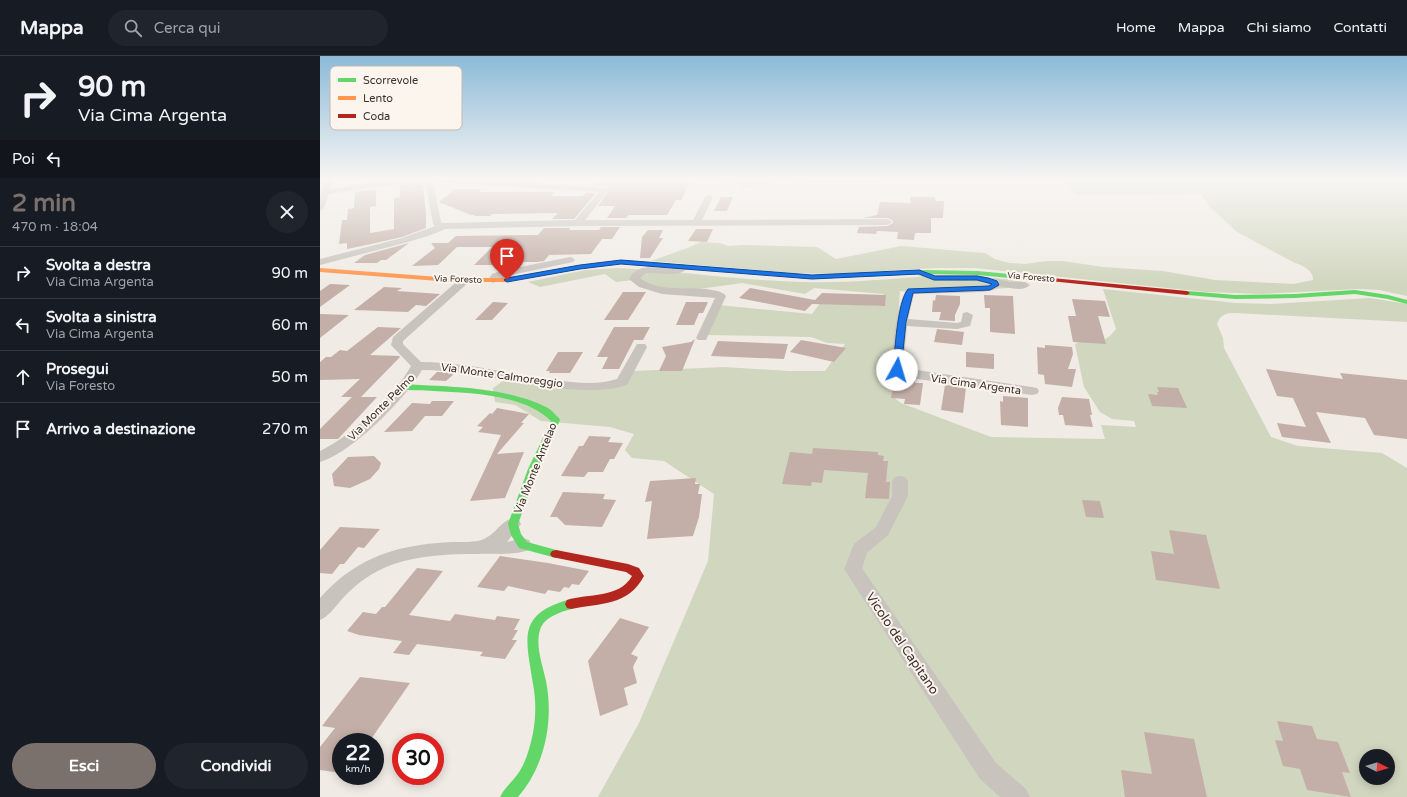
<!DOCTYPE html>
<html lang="it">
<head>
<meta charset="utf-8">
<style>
	body { margin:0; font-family:"Varela Round",sans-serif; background:#20242c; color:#f1f3f6; height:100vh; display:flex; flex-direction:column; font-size:15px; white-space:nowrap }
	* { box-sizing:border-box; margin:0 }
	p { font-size:13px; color:#9ea1a6 }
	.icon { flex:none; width:22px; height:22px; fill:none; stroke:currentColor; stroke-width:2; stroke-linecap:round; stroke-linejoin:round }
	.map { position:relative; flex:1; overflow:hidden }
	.panel { display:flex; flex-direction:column; background:#171b24; width:320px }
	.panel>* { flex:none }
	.banner { background:#171b24; color:#f1f3f6; overflow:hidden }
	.needle { width:26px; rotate:95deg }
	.buttons { position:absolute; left:1039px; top:693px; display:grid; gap:8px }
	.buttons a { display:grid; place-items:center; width:36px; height:36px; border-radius:50%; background:#171b24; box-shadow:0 2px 10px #0003; font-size:20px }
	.speed { position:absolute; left:12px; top:677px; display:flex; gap:8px; font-size:20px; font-weight:700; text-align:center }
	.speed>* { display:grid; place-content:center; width:52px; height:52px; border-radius:50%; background:#171b24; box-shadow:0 2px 10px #0003; line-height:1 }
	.speed small { font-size:10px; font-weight:400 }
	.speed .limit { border:6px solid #d22; background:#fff; color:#111 }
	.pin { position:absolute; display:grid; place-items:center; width:34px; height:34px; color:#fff; margin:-41px -17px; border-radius:50% 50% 50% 0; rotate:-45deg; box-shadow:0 0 4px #0007 }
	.pin .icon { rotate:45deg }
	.me { position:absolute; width:44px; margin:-22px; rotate:6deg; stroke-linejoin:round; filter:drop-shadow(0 0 3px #0008) }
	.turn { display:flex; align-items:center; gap:14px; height:84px; padding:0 12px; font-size:18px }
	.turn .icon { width:52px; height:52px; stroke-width:2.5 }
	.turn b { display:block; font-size:28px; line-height:34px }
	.then { display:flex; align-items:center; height:38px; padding:0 12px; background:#0003; gap:8px; font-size:15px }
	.round { display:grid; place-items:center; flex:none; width:42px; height:42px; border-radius:21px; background:#20242c }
	.headline { display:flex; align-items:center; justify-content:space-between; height:68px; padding:0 12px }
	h1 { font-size:24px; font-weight:700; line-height:30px; color:#7a716c }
	.cta { display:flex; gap:8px; margin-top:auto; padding:8px 12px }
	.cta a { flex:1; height:46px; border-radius:24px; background:#7a716c; color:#fff; font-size:16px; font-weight:700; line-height:46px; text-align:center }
	.cta a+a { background:#20242c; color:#f1f3f6 }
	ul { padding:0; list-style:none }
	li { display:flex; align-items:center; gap:12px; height:52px; padding:0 12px; border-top:1px solid #363941 }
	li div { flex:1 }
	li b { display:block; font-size:15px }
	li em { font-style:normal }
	header { display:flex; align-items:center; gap:24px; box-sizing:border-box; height:56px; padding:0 20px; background:#171b24; border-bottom:1px solid #363941 }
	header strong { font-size:19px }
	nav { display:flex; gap:22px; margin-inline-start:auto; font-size:14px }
	.search { width:280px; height:36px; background:#20242c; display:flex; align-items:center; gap:10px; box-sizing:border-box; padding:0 14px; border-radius:22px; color:#9ea1a6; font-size:15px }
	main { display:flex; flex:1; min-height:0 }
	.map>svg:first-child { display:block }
</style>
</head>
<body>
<header>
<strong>Mappa</strong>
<div class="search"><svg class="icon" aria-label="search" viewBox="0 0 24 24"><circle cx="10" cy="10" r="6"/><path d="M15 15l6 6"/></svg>Cerca qui</div>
<nav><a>Home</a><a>Mappa</a><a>Chi siamo</a><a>Contatti</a></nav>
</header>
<main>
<section class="panel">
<div class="banner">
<div class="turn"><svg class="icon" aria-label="right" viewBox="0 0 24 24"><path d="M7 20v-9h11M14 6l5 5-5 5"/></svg><div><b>90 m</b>Via Cima Argenta</div></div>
<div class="then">Poi<svg class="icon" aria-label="left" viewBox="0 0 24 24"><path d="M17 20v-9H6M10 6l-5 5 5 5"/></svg></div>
</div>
<div class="headline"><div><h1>2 min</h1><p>470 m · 18:04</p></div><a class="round"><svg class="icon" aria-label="close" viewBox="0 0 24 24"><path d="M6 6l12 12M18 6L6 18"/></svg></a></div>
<ul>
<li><svg class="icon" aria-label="right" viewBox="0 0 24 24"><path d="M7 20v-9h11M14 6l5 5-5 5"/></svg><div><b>Svolta a destra</b><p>Via Cima Argenta</p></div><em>90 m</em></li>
<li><svg class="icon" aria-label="left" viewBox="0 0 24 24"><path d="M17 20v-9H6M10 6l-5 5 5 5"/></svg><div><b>Svolta a sinistra</b><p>Via Cima Argenta</p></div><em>60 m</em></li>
<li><svg class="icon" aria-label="ahead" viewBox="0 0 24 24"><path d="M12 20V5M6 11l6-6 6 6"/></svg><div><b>Prosegui</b><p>Via Foresto</p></div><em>50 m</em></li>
<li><svg class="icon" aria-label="arrive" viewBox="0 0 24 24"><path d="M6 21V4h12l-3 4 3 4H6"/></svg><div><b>Arrivo a destinazione</b></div><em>270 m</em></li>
</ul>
<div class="cta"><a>Esci</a><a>Condividi</a></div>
</section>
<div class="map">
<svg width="1087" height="741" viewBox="0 0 1087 741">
	<rect width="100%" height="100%" fill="#f0ebe5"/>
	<g fill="#d1d6bf" fill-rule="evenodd">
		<polygon points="389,124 571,124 563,126 519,127 457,125 422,133 415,127"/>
		<path d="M743,124H1087V240L1059,234L1039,233L940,238L886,236L655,212H615L511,218L473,217L331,205L370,191L381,186L400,187L408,190L423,189L497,191L516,203L581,190L665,197L675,203L689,207L705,208L727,205H743L783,211L843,215L895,224L974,228L993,224C994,214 981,209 973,206L917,176L890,151L881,138L755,139Z"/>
		<path d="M297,212C368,215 440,228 511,226C547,226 584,221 620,220C647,219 674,222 701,225L702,231L613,237L580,235L572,340L581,347L671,381L785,383L781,369L816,371L814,365L792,363L780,356L764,331L755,288C774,279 780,294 796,273L783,233L916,247L951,248L1050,242L1087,248V266L916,257C907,257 900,258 897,268L903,282L904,292L951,381L978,390L1062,397L1087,412V741H278L319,667L388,505L394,438L344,405L312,402L305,394L314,378L290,371L221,365L195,349L175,346L173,332L183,325L197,322L274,330L297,326L314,315L404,311L469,315H505L525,288L507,287L491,281L388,279L398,249L492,258L501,246L561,250L564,238L494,232L485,238L422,227L351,237L326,227L322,223L296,226L285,218L220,231L208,226L265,214ZM1046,700H1068V722H1046Z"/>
	</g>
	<g fill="#c3afa7">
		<polygon points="281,124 295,125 371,124 361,144 356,144 347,159 309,159 306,162 287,162 295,150 278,150 288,136 286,130 273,130"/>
		<polygon points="101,126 101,129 103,129 106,158 106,172 82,181 51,188 27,193 27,187 19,188 22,164 27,164 28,153 34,152 35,136 56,133 56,150 50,151 50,177 74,173 74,142 80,141 80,129"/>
		<polygon points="135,133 162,133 159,136 235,136 231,140 262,140 266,137 276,137 254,163 232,163 238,157 172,158 170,160 154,160 155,159 151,159 119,146"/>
		<polygon points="401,141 413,141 407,155 394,155"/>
		<polygon points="590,141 615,141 616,145 624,145 623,162 611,162 611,177 595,177 594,184 577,183 578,176 557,175 556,178 537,177 539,171 568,170 573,167 573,165 568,162 542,162 557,159 560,146 591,147"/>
		<polygon points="281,171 300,171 292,183 282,183 271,198 229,199 224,205 217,206 179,206 177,209 154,209 172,191 137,191 118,209 92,210 115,192 111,187 128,187 136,180 218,179 224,172 250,172 249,174 279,174"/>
		<polygon points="376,173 393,173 387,186 368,185"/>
		<polygon points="328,174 343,174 339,182 343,182 330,202 320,202 322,181"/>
		<polygon points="89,187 66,204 61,204 57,207 34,207 45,199"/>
		<polygon points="10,228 30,229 0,251 0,235"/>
		<polygon points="64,231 82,232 77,235 120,238 106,250 96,249 88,256 34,254"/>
		<polygon points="430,232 495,244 502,237 566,239 565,250 492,248 485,255 419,242"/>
		<polygon points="303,236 326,236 308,264 284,264"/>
		<polygon points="616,239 640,240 640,248 635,259 635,265 619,264 621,256 612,256 613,244 615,245"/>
		<polygon points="664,239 693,240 695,278 670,276 670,252 665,252"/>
		<polygon points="752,243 785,245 790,261 778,260 786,288 753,286 748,260 756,260"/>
		<polygon points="173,246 188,247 172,264 155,264"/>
		<polygon points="366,246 388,246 383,257 379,257 374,269 356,269"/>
		<polygon points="0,258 29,259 0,282"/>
		<polygon points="58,271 81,272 50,299 79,300 80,301 41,341 21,341 40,323 0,324 0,306 6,301 11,301 20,294 27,295"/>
		<polygon points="294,271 330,271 323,284 314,284 299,313 282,313 288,301 277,301"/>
		<polygon points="617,273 644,276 642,289 614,286"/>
		<polygon points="375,283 362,315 339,315 346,300 342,291 371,286"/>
		<polygon points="481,284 526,292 514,306 470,296"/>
		<polygon points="398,285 468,288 464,303 391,300"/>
		<polygon points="725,289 752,291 753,298 748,313 756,313 752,331 725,328 724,319 718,318 717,291 725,292"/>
		<polygon points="238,296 263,296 250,317 229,317 230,315 226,315"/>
		<polygon points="646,296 674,298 674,313 646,311"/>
		<polygon points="946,313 1023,323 1020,317 1087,324 1087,383 1054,379 1045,362 996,356 1011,387 962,381 957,367 986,371 973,342 957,340"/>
		<polygon points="117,316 118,316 135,317 126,325 109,324"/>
		<polygon points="584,323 595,324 595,327 603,327 600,349 584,348 585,343 571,342 574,325 583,326"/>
		<polygon points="625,329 646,331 643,357 621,354"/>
		<polygon points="837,331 858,332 867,352 832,350 828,338 838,339 837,336 839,336"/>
		<polygon points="683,340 708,342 708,371 681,369 680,345 683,346"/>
		<polygon points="32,341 57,341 18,383 0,383 0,373"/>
		<polygon points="742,341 769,343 772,359 770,359 773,371 745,369 743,359 739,359 738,352"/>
		<polygon points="112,345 134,345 122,360 105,360 92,375 64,376 92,347 110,348"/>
		<polygon points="177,352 209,358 201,367 204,367 177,398 204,396 185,442 150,445 181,379 158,376 163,371 157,370 170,357 172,358"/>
		<polygon points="269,380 291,381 288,386 303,387 294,403 290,403 283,416 268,416 264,421 241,420 259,390 263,390"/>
		<polygon points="493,392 558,396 558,399 564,400 563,405 568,405 566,426 570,426 569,443 545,442 548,417 504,414 502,427 492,426 491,430 462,428 470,396 492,398"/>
		<polygon points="54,400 61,407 59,413 50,423 30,432 14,430 12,418 28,401"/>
		<polygon points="376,422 375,428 380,428 378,438 382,438 379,461 373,480 327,483 332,445 325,446 330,425"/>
		<polygon points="243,436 285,438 283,443 296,444 282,471 245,469 237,461 230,461"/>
		<polygon points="762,444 780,445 784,462 766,461"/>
		<polygon points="20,471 60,473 44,492 38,491 24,508 20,508 12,518 0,517 0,494"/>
		<polygon points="849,474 886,479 900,533 836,524 831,495 854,498"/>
		<polygon points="180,500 228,507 269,515 259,529 252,528 249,532 244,531 240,536 228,534 225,538 188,530 184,535 157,531"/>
		<polygon points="97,512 123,515 89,559 130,565 135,558 175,564 177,560 200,563 194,574 198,574 192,584 197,584 185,603 160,600 163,596 97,588 89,599 73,597 82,585 39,579 27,575 43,556 56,558 62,551 65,551"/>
		<polygon points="300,562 329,571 311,598 318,601 313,611 317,627 304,632 308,649 280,660 268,605"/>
		<polygon points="40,621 90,627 49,686 21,686 21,717 0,714 0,691 15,672 2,670"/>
		<polygon points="957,665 992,670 997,683 1018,686 1030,717 1022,716 1031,741 987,734 980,713 963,710 955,684 963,685"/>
		<polygon points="824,676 874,683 887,741 805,741 801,714 832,718"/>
	</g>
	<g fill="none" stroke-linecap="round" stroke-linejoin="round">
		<g fill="#c9c3be" fill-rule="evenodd">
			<polygon points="5,124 13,124 10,133 71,124 95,124 91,126 9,138 4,152 0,155 0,139"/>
			<polygon points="105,124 113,124 121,166 124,167 255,164 279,136 117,126 113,124 164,124 286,132 287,136 265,164 373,164 385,141 389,139 393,141 382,164 568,163 572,166 568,169 258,170 125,173 114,178 88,186 0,209 0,203 82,182 115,170 113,168"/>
			<polygon points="250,201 253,202 255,204 253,206 187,220 173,227 168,224 172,218 180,215"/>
			<path d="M364,208L369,211C359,223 339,216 326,217L320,222C327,227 334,230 343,231C357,234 398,229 406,240L386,284H378L376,282L395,242L342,238L319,231L309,223C317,207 333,212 349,212C354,212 359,209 364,208Z"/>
			<path d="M599,213L615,219H657L690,226H705L710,229C704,236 689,232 680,230L674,234L663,236L594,238L588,263L637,267L641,266L643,257L647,256L653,259L650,270L637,273L587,270L583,312L712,331L717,332L719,335L717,338L712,339L583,321L573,317L571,314C573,291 575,251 587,233L663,230L670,228L657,225H614L595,218L594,216Z"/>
			<path d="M145,221L149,222L150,224L149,226L83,285V288L101,306C146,306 189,318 233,324C254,326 277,330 297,323L317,288H325L327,291L307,329C281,337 256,334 230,331C188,326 146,314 102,314C86,342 32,397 0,406V395C30,381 75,339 91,310L71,289L73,281L141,222Z"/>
			<polygon points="580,420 585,421 588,425 588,440 568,479 547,497 542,512 676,707 706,733 710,741 680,741 660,723 524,513 534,488 556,471 572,440 572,425 575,421"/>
			<path d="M193,462L199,464L201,468L187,486L203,482L209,484L212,489L209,494C191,500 176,497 158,498C130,498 100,499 74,508C54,515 38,526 24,541C16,549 10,560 0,564V542C33,505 69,491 118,487C131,485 145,487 158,485C174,482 179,466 193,462Z"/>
		</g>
		<g fill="#63d668" fill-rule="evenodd">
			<polygon points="340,207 492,219 606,214 657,215 732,222 735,224 732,226 657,219 606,218 492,223 338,210 338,208"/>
			<polygon points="1035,234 1068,239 1087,244 1087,248 1068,243 1035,238 975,242 915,243 867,239 864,237 867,235 915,239 975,238"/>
			<path d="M83,328C129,331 186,330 228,352C232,354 235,359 239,362L240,364L218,413L198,468L201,478L207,486L240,495L242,498L240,501L236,502L199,492L191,479L188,468L208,413L231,365C205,338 149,337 114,335C103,334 91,335 80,333L79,331L80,329Z"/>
			<path d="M251,543L255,544L257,548L255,552C244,555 224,560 220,574C215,590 223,610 226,625C234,665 225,710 198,741H180C184,732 191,727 197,719C206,707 210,691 213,677C216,660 216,644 213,628C206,582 196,558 251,543Z"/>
		</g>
		<polygon fill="#ff974d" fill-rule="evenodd" points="301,204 340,207 343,209 340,211 301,208 260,213 187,226 132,226 0,216 0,212 132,222 187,222 260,209"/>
		<g fill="#b3261e" fill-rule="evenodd">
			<polygon points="732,222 867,235 870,237 867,239 730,225 729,224"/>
			<path d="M236,494L308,508L319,512L324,520C308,550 281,547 251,553L247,552L245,548L247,544C268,537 299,543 312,520L306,516L232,501L230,498L232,495Z"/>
		</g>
	</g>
	<linearGradient id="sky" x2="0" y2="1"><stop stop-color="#8bbad8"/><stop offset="0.54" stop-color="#f8f6f3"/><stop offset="1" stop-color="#f8f6f3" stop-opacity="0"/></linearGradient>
	<rect width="1087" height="228" fill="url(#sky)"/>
	<path fill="#1a73e8" stroke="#114b97" d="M301,204L492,219L599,214L615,220H657L668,222L677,225L679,229L670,234L593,237L586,266L581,314L577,317L573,314C575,295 577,247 588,233L669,230L672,228L657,224H614L599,218L492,223L301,208L260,213L187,226L184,224L187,222L260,209Z"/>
	<g text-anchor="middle" stroke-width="4" stroke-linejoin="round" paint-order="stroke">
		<g font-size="9" fill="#3b302b" stroke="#fbf5ee">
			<text transform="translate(711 221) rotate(5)" y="3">Via Foresto</text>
			<text transform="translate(138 223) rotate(2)" y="3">Via Foresto</text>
		</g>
		<g font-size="11" fill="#3b302b" stroke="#fbf5ee">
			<text transform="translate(182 319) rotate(8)" y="4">Via Monte Calmoreggio</text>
			<text transform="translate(656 328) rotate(8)" y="4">Via Cima Argenta</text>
			<text transform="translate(61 351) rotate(-45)" y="4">Via Monte Pelmo</text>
			<text transform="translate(215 412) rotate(-68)" y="4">Via Monte Antelao</text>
		</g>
		<g font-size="13" fill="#3b302b" stroke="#fbf5ee">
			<text transform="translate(583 587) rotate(56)" y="5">Vicolo del Capitano</text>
		</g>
	</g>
	<rect x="10" y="10" width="132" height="64" rx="6" fill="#fbf5ee" stroke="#c1bab4" stroke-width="1"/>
	<rect x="18" y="22" width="18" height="4" fill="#63d668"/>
	<rect x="18" y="40" width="18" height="4" fill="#ff974d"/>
	<rect x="18" y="58" width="18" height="4" fill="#b3261e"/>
	<g font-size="11" fill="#3b302b">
		<text x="43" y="28">Scorrevole</text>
		<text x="43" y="46">Lento</text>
		<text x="43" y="64">Coda</text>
	</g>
</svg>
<div class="buttons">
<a><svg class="needle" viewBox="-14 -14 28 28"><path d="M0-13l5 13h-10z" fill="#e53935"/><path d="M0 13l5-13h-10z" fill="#9ea1a6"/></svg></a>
</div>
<div class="speed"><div>22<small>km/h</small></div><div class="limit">30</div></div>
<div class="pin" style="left:187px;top:224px;background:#d93025"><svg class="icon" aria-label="arrive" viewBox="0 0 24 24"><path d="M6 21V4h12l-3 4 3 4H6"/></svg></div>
<svg class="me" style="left:577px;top:314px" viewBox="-20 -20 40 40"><circle r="19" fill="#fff"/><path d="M0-13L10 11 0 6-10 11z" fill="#1a73e8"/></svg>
</div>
</main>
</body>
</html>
